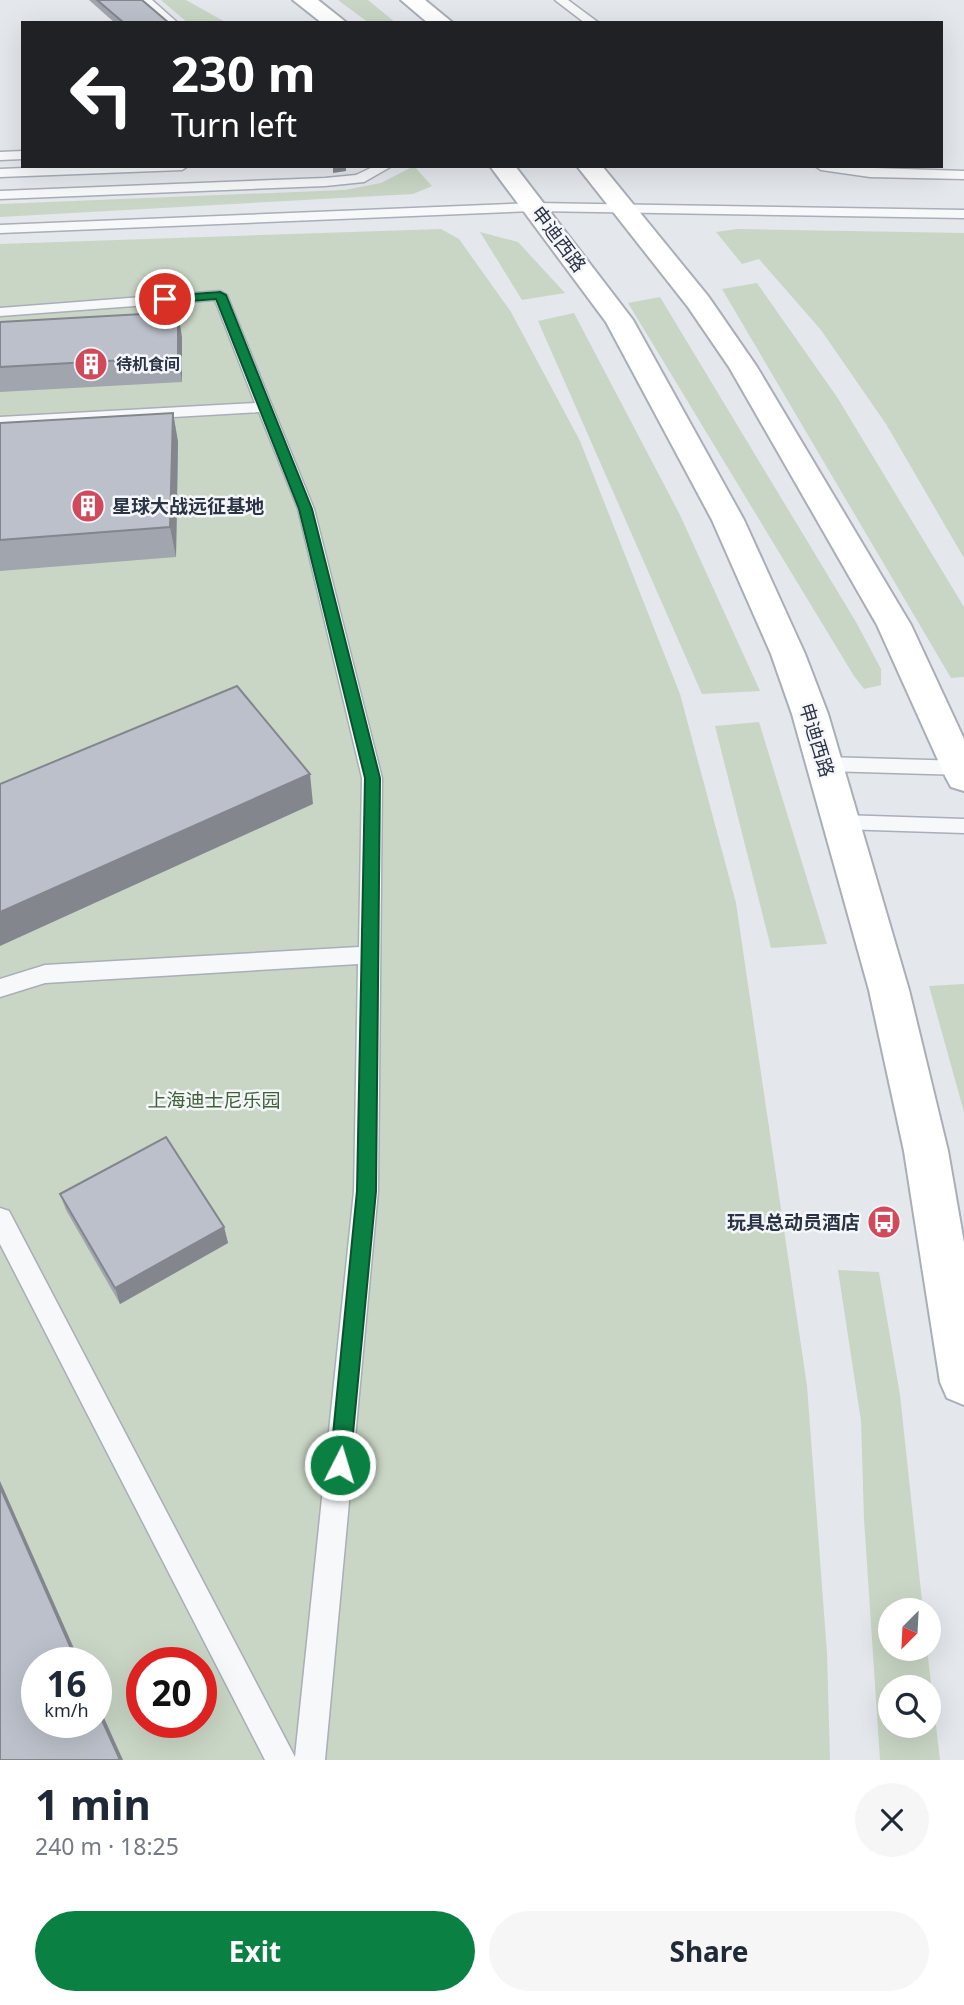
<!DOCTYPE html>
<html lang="en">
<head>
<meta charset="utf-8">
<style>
	body { margin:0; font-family:"Noto Sans","Noto Sans SC",sans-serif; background:#f6f6f7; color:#1f2937; height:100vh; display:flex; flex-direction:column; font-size:26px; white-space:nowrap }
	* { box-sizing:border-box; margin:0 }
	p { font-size:23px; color:#747a83 }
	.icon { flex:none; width:38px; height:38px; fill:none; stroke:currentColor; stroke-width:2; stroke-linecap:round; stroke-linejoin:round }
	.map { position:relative; height:1760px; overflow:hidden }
	.panel { display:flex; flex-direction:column; background:#fff; flex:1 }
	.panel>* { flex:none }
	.top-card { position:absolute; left:21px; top:21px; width:922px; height:147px; border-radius:0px; box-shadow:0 7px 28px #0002; background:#202124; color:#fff; overflow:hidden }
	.needle { width:46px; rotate:204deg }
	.tools { position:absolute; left:878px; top:1598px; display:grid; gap:14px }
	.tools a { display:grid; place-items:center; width:63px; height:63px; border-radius:50%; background:#fff; box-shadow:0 7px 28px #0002; font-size:35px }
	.speed { position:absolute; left:21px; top:1647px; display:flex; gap:14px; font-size:35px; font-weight:700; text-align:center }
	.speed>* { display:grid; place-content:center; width:91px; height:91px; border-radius:50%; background:#fff; box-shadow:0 7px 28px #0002; line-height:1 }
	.speed small { font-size:18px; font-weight:400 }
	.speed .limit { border:10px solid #d22; background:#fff; color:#111 }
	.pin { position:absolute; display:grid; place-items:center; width:60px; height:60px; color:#fff; margin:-30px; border:4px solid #fff; border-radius:50%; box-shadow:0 2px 7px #0007 }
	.me { position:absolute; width:77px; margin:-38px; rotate:5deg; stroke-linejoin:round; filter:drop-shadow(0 0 5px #0008) }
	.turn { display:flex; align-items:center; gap:24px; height:147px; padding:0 35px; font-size:32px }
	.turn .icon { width:91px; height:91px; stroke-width:2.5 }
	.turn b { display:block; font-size:49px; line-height:60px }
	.round { display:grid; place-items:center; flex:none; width:74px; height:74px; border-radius:37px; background:#f6f6f7 }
	.overview { display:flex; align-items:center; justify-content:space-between; height:119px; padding:0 35px }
	h1 { font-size:42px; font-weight:700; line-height:52px }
	.cta { display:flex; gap:14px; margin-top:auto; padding:14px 35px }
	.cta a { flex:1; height:80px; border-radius:42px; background:#0b8043; color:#fff; font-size:28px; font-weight:700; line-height:80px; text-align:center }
	.cta a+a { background:#f6f6f7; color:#1f2937 }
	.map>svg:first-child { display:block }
</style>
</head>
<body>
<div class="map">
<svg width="964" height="1760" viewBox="0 0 964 1760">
	<rect width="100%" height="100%" fill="#e4e7ec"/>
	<g fill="#c9d6c5" fill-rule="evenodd">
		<polygon points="161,0 186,0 227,23 188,23"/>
		<polygon points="338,0 368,0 396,23 369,23"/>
		<polygon points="414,166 432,186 413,194 0,217 0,204 345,190 381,183"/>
		<path d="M441,229L459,239L511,312L580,441L680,694L736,903L807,1386L827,1653L830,1760H0V244ZM37,1662H96V1722H37ZM142,1662H201V1722H142Z"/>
		<polygon points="737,229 964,233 964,558 886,424 821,330 759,259 742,264 716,232"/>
		<polygon points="480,232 518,242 565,293 522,300"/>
		<polygon points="757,283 837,397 964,607 964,677 951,678 722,289"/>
		<polygon points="660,297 856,622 881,669 881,685 864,689 854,676 628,303"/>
		<polygon points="574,313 680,515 760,691 702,694 538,321"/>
		<polygon points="759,722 827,944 771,948 715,726"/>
		<polygon points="964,984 964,1112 929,986"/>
		<path d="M838,1270L879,1272L900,1395L923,1610H891V1648L927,1649L940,1760H880L864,1519L861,1421ZM891,1687H929V1726H891Z"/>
	</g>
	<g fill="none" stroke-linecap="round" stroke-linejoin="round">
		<defs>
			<g id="lane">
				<polygon points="139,0 152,0 178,23 165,23"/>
				<polygon points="555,0 568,0 599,23 585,23"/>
				<polygon points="23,151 23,159 0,160 0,152"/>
				<polygon points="72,166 188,166 182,170 0,177 0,169"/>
				<polygon points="375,166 392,166 364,182 325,186 0,199 0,191 325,178 356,175"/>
				<polygon points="815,166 964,171 964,179 870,177 821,170"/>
				<polygon points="535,203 964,210 964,218 535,211 0,233 0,225"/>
				<polygon points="220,291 227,295 314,509 382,778 378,1191 325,1760 265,1760 0,1244 0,1208 9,1211 295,1757 354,1191 358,964 45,983 0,997 0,979 45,965 359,947 362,778 298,509 259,412 0,427 0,417 255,403 215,300 0,316 0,308"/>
				<polygon points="825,757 964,761 964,775 825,771 818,769 815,764 818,759"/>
				<polygon points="841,815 964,819 964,833 841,829 834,827 831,822 834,817"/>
			</g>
			<g id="secondary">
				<polygon points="293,0 318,0 347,23 322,23"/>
				<polygon points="401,0 425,0 453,23 428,23"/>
				<polygon points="490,166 515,166 633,320 744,520 805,654 828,714 909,990 948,1151 964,1243 964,1405 947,1398 940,1382 904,1151 869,990 792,714 771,654 712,520 606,322"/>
				<polygon points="577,166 602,166 708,296 757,367 911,625 964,739 964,791 951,787 946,778 877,625 729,367 688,307"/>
			</g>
		</defs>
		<use href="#lane" stroke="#a9aeb7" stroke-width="3"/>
		<use href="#secondary" stroke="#a9aeb7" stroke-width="4"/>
		<use href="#lane" fill="#f7f8fa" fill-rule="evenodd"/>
		<use href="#secondary" fill="#fff" fill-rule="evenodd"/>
	</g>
	<g fill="#a1a5ae">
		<polygon points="89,0 142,0 169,23 115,23"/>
		<polygon points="0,322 182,337 182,382 0,392"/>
		<polygon points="173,413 178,442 176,557 0,571 0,423"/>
		<polygon points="60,1194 224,1227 228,1243 120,1304 66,1210"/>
	</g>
	<g fill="#83868d">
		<polygon points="333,166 346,166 346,171 333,173"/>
		<polygon points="178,312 182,337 182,382 178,357"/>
		<polygon points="173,413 178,442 176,557 170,527"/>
		<polygon points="310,774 313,804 0,946 0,912"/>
		<polygon points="224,1227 228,1243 120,1304 115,1288"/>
		<polygon points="0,1481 80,1662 77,1662 0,1487"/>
		<polygon points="96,1700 123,1760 120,1760 96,1707"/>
	</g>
	<g fill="#bbc0ca" stroke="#83868d" stroke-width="2">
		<polygon points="97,0 142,0 169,23 124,23"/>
		<polygon points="178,312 178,357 0,367 0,322"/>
		<polygon points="173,413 170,527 0,540 0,423"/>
		<polygon points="237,686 310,774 0,912 0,784"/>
		<polygon points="166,1137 224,1227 115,1288 60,1194"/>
		<polygon points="0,1487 77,1662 37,1662 37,1722 96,1722 96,1707 120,1760 0,1760"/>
	</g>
	<polygon fill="#0b8043" stroke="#07532c" stroke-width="2" points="220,292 226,295 312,509 380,778 376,1191 350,1465 347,1472 340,1475 333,1472 330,1465 357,1191 365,778 299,509 216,299 165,303 160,299 165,296"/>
	<defs>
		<symbol id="building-disc" viewBox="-11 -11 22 22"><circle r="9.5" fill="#d1495b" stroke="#f4f6f9"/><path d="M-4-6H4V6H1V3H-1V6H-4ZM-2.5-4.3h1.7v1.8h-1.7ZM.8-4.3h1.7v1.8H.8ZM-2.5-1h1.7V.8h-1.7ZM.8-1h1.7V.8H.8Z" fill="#fff"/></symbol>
		<symbol id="bus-disc" viewBox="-11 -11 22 22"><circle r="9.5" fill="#d1495b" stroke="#f4f6f9"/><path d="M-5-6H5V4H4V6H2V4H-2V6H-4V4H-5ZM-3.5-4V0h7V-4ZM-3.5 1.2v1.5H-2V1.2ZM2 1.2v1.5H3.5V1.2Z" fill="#fff"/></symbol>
	</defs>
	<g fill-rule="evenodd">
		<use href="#building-disc" x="72" y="345" width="38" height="38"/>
		<use href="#building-disc" x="69" y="487" width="38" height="38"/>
		<use href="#bus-disc" x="865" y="1203" width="38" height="38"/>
	</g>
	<g text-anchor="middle" stroke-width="5" stroke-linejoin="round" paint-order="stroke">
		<g font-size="16" font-weight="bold" fill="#2b3445" stroke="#f4f6f9" text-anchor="start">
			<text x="116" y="370">待机食间</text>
		</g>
		<g font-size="19" fill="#2b3445" stroke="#f4f6f9">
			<text transform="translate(559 239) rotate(53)" y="7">申迪西路</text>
			<text transform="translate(817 740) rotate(73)" y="7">申迪西路</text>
		</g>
		<g font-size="19" font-weight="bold" fill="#2b3445" stroke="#f4f6f9" text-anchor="start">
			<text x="112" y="513">星球大战远征基地</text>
			<text x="860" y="1229" text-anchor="end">玩具总动员酒店</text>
		</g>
		<g font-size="19" fill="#3f6138" stroke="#f4f6f9">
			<text x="214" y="1107">上海迪士尼乐园</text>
		</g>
	</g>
</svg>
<div class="tools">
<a><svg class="needle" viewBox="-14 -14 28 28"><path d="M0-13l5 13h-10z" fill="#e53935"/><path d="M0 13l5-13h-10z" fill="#747a83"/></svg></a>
<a><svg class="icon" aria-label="search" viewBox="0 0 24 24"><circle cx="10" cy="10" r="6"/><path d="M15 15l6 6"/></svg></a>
</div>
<div class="speed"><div>16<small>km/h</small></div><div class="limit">20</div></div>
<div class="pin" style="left:165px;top:299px;background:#d93025"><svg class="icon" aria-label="arrive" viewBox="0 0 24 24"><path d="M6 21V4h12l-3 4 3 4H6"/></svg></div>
<svg class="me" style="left:340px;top:1465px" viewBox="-20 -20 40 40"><circle r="17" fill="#0b8043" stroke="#fff" stroke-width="3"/><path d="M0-11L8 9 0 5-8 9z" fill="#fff"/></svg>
<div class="top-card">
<div class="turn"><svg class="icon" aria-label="left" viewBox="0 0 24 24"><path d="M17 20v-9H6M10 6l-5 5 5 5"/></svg><div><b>230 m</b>Turn left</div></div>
</div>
</div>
<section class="panel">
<div class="overview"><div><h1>1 min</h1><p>240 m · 18:25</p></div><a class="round"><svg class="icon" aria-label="close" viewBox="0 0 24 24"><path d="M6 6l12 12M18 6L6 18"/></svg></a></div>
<div class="cta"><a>Exit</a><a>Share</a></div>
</section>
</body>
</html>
